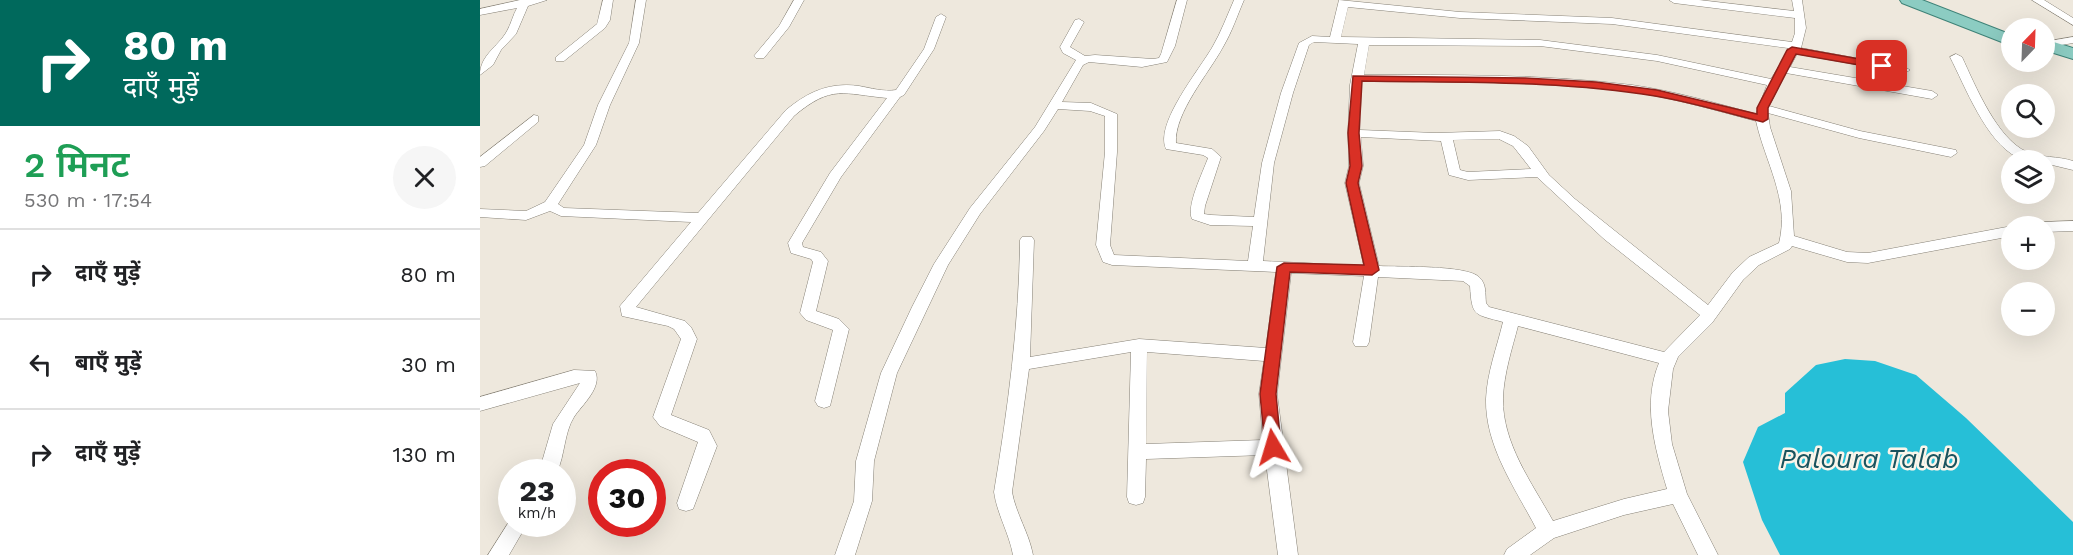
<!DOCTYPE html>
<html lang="hi">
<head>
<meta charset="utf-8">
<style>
	body { margin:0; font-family:"Work Sans","Noto Sans Devanagari",sans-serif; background:#f6f6f6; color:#202124; height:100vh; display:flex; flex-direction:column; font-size:22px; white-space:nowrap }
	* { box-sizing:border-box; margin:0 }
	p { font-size:20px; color:#757577 }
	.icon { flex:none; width:33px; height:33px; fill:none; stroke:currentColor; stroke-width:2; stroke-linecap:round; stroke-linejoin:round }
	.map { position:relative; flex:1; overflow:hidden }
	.details { display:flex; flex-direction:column; background:#fff; width:480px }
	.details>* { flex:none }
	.hud { background:#00695c; color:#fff; overflow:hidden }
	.needle { width:39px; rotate:23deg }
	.buttons { position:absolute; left:1521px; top:18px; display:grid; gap:12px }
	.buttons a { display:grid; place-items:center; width:54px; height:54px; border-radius:50%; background:#fff; box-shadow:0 6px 24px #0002; font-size:30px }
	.speed { position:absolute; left:18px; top:459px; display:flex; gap:12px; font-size:30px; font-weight:700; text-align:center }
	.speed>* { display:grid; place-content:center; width:78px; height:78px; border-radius:50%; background:#fff; box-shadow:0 6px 24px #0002; line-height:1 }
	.speed small { font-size:15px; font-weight:400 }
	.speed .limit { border:9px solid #d22; background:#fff; color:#111 }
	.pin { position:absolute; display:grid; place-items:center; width:51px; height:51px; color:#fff; margin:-26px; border-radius:12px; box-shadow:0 3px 9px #0006 }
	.me { position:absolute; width:66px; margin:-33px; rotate:353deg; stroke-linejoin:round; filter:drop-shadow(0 0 4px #0008) }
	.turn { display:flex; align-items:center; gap:21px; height:126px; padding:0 24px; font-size:27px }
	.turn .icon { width:78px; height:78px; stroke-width:2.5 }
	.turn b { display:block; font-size:42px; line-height:51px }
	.round { display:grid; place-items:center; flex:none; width:63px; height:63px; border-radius:32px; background:#f6f6f6 }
	.headline { display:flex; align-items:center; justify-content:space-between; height:102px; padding:0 24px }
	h1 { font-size:36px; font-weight:600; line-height:45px; color:#1e9e55 }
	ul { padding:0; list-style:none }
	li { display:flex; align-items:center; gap:18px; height:90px; padding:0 24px; border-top:2px solid #e0e0e0 }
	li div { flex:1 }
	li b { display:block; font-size:22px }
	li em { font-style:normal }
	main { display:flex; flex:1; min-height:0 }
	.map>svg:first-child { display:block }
</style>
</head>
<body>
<main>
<section class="details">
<div class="hud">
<div class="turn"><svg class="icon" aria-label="right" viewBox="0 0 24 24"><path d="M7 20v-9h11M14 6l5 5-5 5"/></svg><div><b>80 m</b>दाएँ मुड़ें</div></div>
</div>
<div class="headline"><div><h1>2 मिनट</h1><p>530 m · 17:54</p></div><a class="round"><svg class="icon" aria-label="close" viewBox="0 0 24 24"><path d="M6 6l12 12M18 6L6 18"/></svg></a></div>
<ul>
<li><svg class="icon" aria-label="right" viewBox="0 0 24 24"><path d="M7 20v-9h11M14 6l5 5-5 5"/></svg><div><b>दाएँ मुड़ें</b></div><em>80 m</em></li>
<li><svg class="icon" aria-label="left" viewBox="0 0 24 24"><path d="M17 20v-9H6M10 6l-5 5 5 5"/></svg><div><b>बाएँ मुड़ें</b></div><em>30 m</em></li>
<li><svg class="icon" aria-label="right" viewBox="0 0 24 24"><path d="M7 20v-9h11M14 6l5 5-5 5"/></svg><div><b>दाएँ मुड़ें</b></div><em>130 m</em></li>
</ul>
</section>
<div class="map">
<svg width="1593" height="555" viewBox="0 0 1593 555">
	<rect width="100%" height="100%" fill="#eee8dd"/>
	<polygon fill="#26bfd7" points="1365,359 1395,361 1436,375 1486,418 1593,522 1593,555 1300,555 1282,520 1263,462 1278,427 1305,413 1305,393 1336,365"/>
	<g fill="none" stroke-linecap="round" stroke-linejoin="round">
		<defs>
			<g id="street">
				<path d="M40,0H67L48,6L36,34L21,50L13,65L0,75C0,55 18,47 27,31C31,24 33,15 37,8L0,15V9Z"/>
				<polygon points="123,0 133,0 130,20 125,28 84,61 76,61 76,57 117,24"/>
				<path d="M156,0H166L159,43L130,105L116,145L78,204L84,208L218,213L306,110C328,92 349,82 379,86C391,88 403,92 416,90L444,49L456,17L461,14L466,17L454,49L424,95L420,97L361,177L322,243L323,247L341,252L348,261L336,311L359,319L369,329L350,406L344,408L338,406L335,401L353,330L326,320L320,313L333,262L331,259L311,253L308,243L350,173L407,98C363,94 352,84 314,116L156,307L205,321L211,327L217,339L191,415L229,430L237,446L213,509L206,511L199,509L197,503L218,442L180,426L173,417L201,339L194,329L188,326L142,316L140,306L211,222L81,216L70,211L46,220L0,217V209L46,211L65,202L104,145L118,105L149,43Z"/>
				<polygon points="314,0 324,0 309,27 284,58 276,58 274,56 299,26"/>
				<path d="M697,0H707L695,46L687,62L662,67L609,62L603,65L582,102L611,103L637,114V152L630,245L634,255L768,261L773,226L730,225L712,219C706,206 723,172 728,158L723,155L686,149C674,124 720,69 733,46C741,32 747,16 754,0H764C757,16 752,32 743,47C729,73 694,113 696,143L732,149L741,157L725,206L724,214L731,215L774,217L782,163L801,93L819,43L832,36L850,37L859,0L980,12L1132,18L1312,42L1315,33V18L1194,3L1189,0H1219L1314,11L1312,0H1322L1326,28L1321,48L1424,67L1430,70L1424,73L1317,54L1310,67L1452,91L1458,95L1452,99L1306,73L1289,106L1380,131L1476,150L1477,153L1471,157L1379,138L1288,113L1290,127L1311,191L1314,236L1367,252L1388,253L1532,226V236L1388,263L1367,262L1312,246L1310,249L1279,265L1263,280L1232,323L1198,357L1193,369L1188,411L1192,444L1207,494L1238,555H1218L1193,504L1144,515L1074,538L1050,555H1024L1027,549L1056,528C1035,488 1005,446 1006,399C1007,373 1017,347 1023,322C994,314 992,317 990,286L983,281L898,277L889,342L887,346H875L873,342L884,276L811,273L797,394L818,555H798L785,455L666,459L665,497L663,503L656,505L649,503L647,497L651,352L549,369L532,492C536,514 549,533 553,555H533C529,533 517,514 514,492C528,408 539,325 540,240L542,237H552L554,240L550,357L659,339L786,348L796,272L632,265L623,262L616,245L625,152V116L610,111L578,109L564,131L500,214L468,265L417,373L394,461L392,501L375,555H355L374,501L376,461L401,373L432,307L454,264L490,208L555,127L596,60L583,53L580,47L595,20L599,19L604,22L590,47L605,56L615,55L673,59L679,58L681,54ZM868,7L980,18L1132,24L1308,48V52L1291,79L1177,55L1060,40L861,37ZM834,42L878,44L870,85L868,133L869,166L865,183L884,266L783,261L794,163L813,93L829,45ZM889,45L1060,46L1177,61L1287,85L1276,114C1235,103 1194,91 1152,85C1063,74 973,75 884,75ZM882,81C972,82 1063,81 1152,92C1194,98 1235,110 1276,121C1285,162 1310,200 1299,243L1269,257L1253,272L1228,305L1095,199L1069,175L1048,146L1034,136L1020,131L956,133L880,130ZM881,137L961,141L969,175L988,180L1057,177L1124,239L1220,315L1184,352L1009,307L1006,303C1005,294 1007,284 999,277C987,265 918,267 899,266L879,183L883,166ZM1019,139L1033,146L1051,169L988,172L980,170L973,140ZM1038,326L1179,363C1162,404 1175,448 1187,489L1144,499L1073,521C1052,483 1022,443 1023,398C1024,373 1032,349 1038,326ZM667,352L784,361L779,394L783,440L666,444Z"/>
				<polygon points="1552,0 1564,0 1593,18 1593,25"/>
				<polygon points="1593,37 1593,43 1564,48 1564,42"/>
				<path d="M1476,54L1482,57C1495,85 1517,139 1547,152C1561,158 1578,156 1593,161V170L1564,163V160C1555,160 1546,161 1537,157C1506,142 1485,86 1470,57Z"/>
				<polygon points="54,115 58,116 58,122 5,166 0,167 0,157"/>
				<polygon points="1593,221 1593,231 1564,232 1564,226 1557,226 1564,222"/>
				<path d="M94,370L115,371C123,387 102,405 94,417C84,433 85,455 77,472H59L73,424L100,383L0,411V397Z"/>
				<polygon points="32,517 32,524 47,524 29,555 8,555"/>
			</g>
			<g id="primary">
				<polygon points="1420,0 1442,0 1532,35 1532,46 1422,3"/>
				<polygon points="1564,39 1593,48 1593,59 1564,50"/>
			</g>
		</defs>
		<use href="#street" stroke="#868176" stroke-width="1"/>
		<use href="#primary" stroke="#3e8277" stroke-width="2"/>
		<use href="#street" fill="#fff" fill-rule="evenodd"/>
		<use href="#primary" fill="#8cccc2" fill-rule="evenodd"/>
	</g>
	<path fill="#d93025" stroke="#8d1f18" stroke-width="1.5" d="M1312,47L1402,63L1407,66L1402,69L1316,54L1288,108V119L1283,122C1247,113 1211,102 1175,96C1079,80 980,83 882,81L879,133L882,166L878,183L899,270L892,275L810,272L796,394L801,447L799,452L793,454L787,452L785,447L780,394L797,267L804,263L884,265L866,183L870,166L868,133L873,76L1045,78L1116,82L1177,90L1277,114V108L1307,50Z"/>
	<g text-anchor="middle" stroke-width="5" stroke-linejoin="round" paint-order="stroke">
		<g font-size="27" font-style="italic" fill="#1a545f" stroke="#fbf5ea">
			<text x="1389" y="468">Paloura Talab</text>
		</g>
	</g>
</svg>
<div class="buttons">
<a><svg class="needle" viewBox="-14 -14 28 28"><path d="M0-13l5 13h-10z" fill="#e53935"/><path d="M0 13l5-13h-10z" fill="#757577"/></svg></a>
<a><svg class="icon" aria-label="search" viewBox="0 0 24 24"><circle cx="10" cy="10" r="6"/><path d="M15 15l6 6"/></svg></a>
<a><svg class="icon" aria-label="layers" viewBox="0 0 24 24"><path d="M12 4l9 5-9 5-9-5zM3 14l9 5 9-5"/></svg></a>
<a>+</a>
<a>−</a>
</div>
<div class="speed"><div>23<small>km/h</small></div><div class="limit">30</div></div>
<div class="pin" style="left:1402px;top:66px;background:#d93025"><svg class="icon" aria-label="arrive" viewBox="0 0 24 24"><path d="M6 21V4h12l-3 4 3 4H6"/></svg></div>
<svg class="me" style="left:793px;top:447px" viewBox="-20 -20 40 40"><path d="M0-17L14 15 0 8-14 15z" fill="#d93025" stroke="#fff" stroke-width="4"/></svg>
</div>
</main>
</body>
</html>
